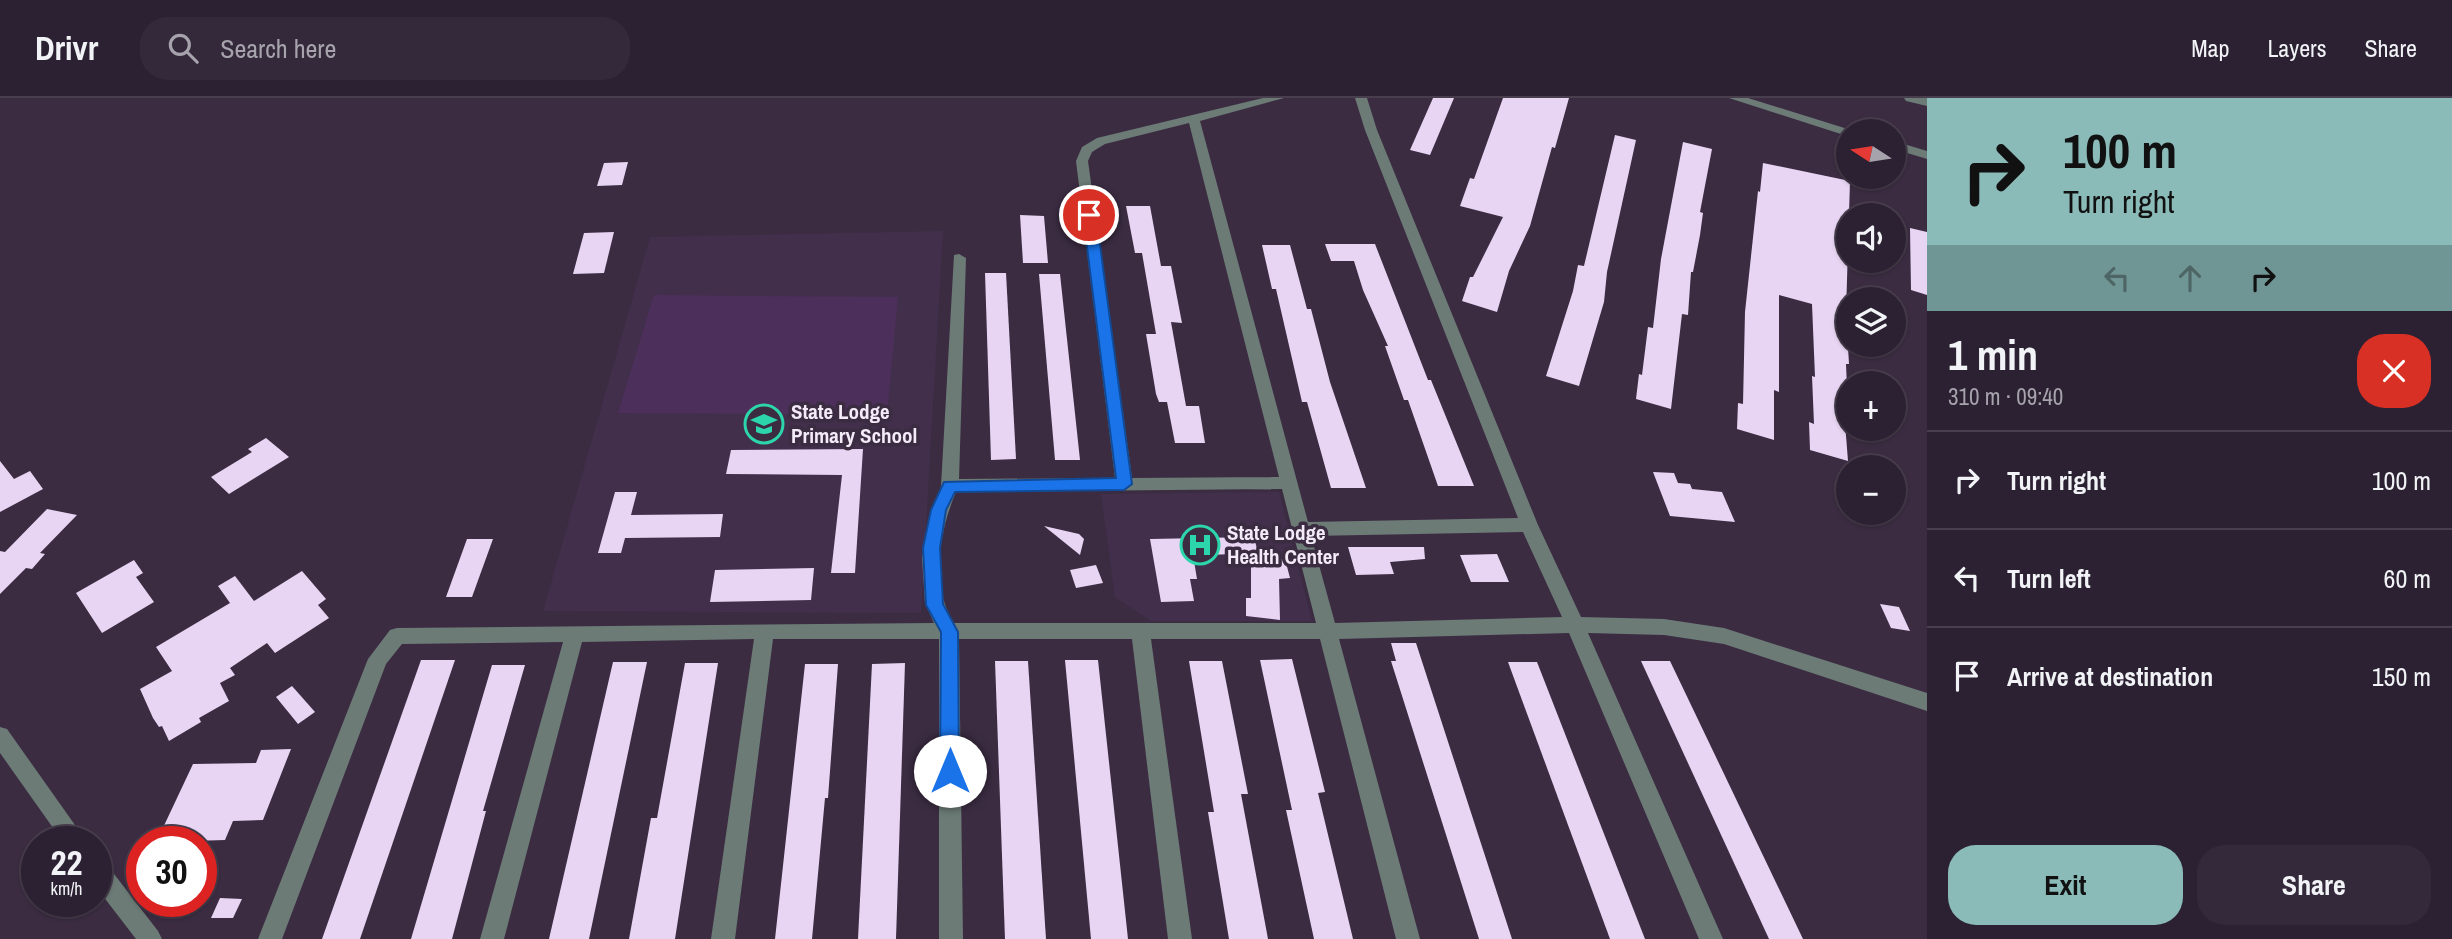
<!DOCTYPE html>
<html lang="en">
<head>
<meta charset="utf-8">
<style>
	body { margin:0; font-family:"Archivo Narrow",sans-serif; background:#34293a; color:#f1f3f6; height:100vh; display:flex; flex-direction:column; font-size:26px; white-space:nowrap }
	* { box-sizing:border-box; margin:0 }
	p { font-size:23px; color:#a6a3ac }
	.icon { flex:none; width:38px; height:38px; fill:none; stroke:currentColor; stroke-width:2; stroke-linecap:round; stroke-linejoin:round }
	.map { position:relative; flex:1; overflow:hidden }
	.panel { display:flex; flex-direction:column; background:#2c2132; width:525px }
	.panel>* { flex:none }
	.banner { background:#8bbbb9; color:#111; overflow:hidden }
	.needle { width:46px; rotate:282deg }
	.controls { position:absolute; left:1836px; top:21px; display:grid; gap:14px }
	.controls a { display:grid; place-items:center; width:70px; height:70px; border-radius:50%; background:#2c2132; box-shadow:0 2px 5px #0004,0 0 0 2px #483e4d; font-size:35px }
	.speed { position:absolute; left:21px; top:728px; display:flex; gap:14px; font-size:35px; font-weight:700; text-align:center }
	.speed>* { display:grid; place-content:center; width:91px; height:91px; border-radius:50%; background:#2c2132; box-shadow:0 2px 5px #0004,0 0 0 2px #483e4d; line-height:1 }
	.speed small { font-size:18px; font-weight:400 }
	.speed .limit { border:10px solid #d22; background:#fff; color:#111 }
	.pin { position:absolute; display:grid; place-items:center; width:60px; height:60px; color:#fff; margin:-30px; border:4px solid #fff; border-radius:50%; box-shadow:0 2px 7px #0007 }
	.me { position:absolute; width:77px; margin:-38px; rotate:0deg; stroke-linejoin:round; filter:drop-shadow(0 0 5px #0008) }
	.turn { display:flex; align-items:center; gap:24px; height:147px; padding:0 21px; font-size:32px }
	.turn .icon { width:91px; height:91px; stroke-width:2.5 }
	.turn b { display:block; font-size:49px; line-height:60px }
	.lanes { display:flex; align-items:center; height:66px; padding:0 21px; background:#0003; justify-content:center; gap:35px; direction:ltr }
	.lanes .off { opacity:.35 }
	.round { display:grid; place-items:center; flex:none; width:74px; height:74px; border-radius:28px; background:#34293a }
	.overview { display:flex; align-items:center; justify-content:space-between; height:119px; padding:0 21px }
	h1 { font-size:42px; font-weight:700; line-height:52px }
	.action { display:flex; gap:14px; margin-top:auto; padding:14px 21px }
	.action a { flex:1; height:80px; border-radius:28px; background:#8bbbb9; color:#111; font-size:28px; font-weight:700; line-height:80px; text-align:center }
	.action a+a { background:#34293a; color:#f1f3f6 }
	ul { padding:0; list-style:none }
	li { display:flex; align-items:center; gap:21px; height:98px; padding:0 21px; border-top:2px solid #483e4d }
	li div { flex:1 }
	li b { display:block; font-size:26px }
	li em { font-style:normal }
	header { display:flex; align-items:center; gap:42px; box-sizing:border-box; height:98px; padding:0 35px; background:#2c2132; border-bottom:2px solid #483e4d }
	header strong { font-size:33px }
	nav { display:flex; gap:38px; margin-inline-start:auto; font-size:24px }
	.search { width:490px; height:63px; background:#34293a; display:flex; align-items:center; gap:18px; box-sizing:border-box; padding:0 24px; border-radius:28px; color:#a6a3ac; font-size:26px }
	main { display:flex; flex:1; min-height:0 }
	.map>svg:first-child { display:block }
</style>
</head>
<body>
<header>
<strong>Drivr</strong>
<div class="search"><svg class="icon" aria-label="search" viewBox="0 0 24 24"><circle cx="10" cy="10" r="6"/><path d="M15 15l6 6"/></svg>Search here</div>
<nav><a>Map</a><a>Layers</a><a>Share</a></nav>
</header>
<main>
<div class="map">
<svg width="1927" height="841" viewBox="0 0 1927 841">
	<rect width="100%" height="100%" fill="#3b2c42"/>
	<g fill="#422f4c">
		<polygon points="943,133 921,515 543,513 650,139"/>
		<polygon points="1279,394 1312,523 1151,523 1115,499 1101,396"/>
	</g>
	<polygon fill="#4c2f5a" points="654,197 898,199 887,317 618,315"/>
	<g fill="#e8d5f3">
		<polygon points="1433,0 1454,0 1430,57 1410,52"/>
		<polygon points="1503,0 1569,0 1555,50 1552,49 1530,128 1509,173 1497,214 1462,203 1470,179 1473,179 1503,119 1460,108 1470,80 1474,81"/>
		<polygon points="1615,37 1636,42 1607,174 1604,204 1579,288 1546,278 1573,193 1578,167 1584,168"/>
		<polygon points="1683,44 1712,51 1700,114 1703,115 1700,137 1693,174 1691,174 1688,217 1682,216 1671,311 1636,301 1639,276 1642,277 1648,229 1653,230 1661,161"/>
		<polygon points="628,64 622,87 597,88 604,65"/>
		<polygon points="1763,65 1850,83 1846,215 1849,266 1846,266 1848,313 1844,312 1848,363 1810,352 1809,324 1814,326 1812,278 1815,279 1812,206 1779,197 1779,294 1774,292 1774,342 1737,331 1738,305 1743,306 1745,214 1758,93 1760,94"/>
		<polygon points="1126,108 1150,108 1161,168 1171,168 1182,225 1171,224 1186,308 1199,308 1205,345 1175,345 1167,304 1159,304 1156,296 1146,236 1156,236 1142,155 1135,155"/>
		<polygon points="1020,117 1044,118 1048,165 1023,165"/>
		<polygon points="1910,130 1927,134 1927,197 1911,192"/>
		<polygon points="614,134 604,175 573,176 584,135"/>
		<polygon points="1325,146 1375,146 1428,282 1431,282 1474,388 1438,388 1408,302 1404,302 1385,248 1388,248 1363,192 1354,163 1331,163"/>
		<polygon points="1262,147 1290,147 1307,211 1311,211 1330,284 1366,390 1331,390 1307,304 1302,304 1276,191 1272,191"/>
		<polygon points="985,175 1006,175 1016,361 991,362"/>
		<polygon points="1039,176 1060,176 1080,362 1055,362"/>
		<polygon points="266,340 289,359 229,396 211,379 252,354 248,351"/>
		<polygon points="863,351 855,475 831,475 842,377 726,376 731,352"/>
		<polygon points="0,363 14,381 30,373 43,391 0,414"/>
		<polygon points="1653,374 1674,375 1678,385 1690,386 1692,391 1722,394 1735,424 1670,418"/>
		<polygon points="615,394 637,394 631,417 723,416 720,439 625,440 621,455 598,455"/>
		<polygon points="47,411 77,417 40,455 45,456 32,471 26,470 0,496 0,453 5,454"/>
		<polygon points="1044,428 1079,436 1084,441 1080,457"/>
		<polygon points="1254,439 1258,455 1208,457 1210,463 1194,463 1197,481 1190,481 1194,503 1161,504 1150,441"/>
		<polygon points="467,441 493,441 472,499 446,499"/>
		<polygon points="1348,449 1424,449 1425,461 1390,464 1394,476 1356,477"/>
		<polygon points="1497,456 1509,484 1471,484 1460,457"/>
		<polygon points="1251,461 1285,461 1290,480 1279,481 1280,522 1246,518 1246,500 1251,500"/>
		<polygon points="134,462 143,475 136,479 154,504 102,535 76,495"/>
		<polygon points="1096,467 1103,485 1076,490 1070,472"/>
		<polygon points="814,470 811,502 710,504 715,472"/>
		<polygon points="302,473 326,501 318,507 329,520 275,555 267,545 230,570 235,577 220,585 229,603 199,620 201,624 169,643 162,628 159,629 153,620 140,591 172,573 156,549 230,505 218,488 235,478 254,503"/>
		<polygon points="1880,506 1899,509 1910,533 1891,530"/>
		<polygon points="1391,545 1416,545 1512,841 1479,841 1391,563 1396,563"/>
		<polygon points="1292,561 1325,694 1318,695 1353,841 1314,841 1286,712 1292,712 1260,562"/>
		<polygon points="421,562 455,562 360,841 322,841"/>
		<polygon points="1065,562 1098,562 1128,841 1091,841"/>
		<polygon points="995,563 1028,563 1046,841 1005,841"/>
		<polygon points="1189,563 1222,563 1248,696 1241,696 1268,841 1229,841 1208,714 1214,714"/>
		<polygon points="1641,563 1670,563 1803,841 1769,841"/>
		<polygon points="613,564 647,564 589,841 549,841"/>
		<polygon points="1508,564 1537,564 1645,841 1610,841"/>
		<polygon points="685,565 718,565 675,841 629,841 651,720 657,720"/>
		<polygon points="905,565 896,841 858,841 872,566"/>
		<polygon points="805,566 838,566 828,700 825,700 812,841 775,841"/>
		<polygon points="492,567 525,567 483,713 486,713 452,841 411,841"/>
		<polygon points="292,588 315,614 298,626 276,599"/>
		<polygon points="291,651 263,722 233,723 225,742 191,743 196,734 161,734 193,666 256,665 261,652"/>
		<polygon points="220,800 242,801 233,820 211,820"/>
	</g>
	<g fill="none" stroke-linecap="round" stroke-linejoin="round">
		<g fill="#6c7b76" fill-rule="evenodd">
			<path d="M1263,0H1284L1200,23L1308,424L1518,420L1365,32L1355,0H1367L1377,32L1538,427L1581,519L1664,521L1724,530L1927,595V613L1724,546L1664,537L1588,535L1723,841H1699L1569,535L1339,541L1420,841H1396L1320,541H1151L1192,841H1168L1132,541H959L963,841H939V541H773L735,841H711L754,541L582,544L504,841H480L563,544L402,546L386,566L282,841H258L368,561L390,532L397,530L934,525L925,505L922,460L927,430L941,388L954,157L959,156L966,160L959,381L1115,380L1076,63L1082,49L1097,40ZM1189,25L1279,379L1132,380L1088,63L1092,54L1105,46ZM1282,391L1316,525H954C930,487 939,434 956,394ZM1523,434L1562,519L1335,525L1311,438Z"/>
			<polygon points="1729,0 1748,0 1854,33 1848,33 1848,38 1844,37"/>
			<polygon points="1904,0 1927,0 1927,8 1906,3"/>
			<polygon points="1894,43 1927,53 1927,61 1894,51"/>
			<polygon points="0,629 7,631 87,744 63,744 0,655"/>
			<polygon points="96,760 104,763 158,833 162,841 136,841 96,789"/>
		</g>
	</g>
	<polygon fill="#1a73e8" stroke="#114b97" stroke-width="2" points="1089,114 1096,117 1132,386 1124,392 955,394 946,412 940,450 943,506 958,534 959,673 957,679 950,682 943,679 940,673 941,534 926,507 923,450 931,412 944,384 1116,380 1083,117"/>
	<defs>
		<symbol id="school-ring" viewBox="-11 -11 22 22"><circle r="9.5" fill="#3b2c42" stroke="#2dd5ab" stroke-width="1.5"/><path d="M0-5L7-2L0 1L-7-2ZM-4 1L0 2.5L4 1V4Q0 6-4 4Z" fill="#2dd5ab"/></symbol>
		<symbol id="hospital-ring" viewBox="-11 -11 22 22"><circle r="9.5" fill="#3b2c42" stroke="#2dd5ab" stroke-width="1.5"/><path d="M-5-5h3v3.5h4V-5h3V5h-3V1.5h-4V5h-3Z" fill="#2dd5ab"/></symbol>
	</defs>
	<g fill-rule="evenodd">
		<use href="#school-ring" x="742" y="304" width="44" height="44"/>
		<use href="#hospital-ring" x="1178" y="425" width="44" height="44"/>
	</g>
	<g text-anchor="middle" stroke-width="7" stroke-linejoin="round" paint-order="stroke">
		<g font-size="21" font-weight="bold" fill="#f4ebf9" stroke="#3b2c42" text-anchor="start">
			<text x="791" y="321">State Lodge<tspan x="791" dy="24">Primary School</tspan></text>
			<text x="1227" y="442">State Lodge<tspan x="1227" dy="24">Health Center</tspan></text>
		</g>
	</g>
</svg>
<div class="controls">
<a><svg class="needle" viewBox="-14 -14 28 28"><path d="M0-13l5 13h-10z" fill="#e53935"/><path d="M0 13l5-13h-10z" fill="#a6a3ac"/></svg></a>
<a><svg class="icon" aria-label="sound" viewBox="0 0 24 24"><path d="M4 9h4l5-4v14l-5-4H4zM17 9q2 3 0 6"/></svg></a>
<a><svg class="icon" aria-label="layers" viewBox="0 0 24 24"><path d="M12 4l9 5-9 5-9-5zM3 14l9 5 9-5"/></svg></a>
<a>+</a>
<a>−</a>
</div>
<div class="speed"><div>22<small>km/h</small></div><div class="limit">30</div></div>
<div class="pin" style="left:1089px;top:117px;background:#d93025"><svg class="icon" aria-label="arrive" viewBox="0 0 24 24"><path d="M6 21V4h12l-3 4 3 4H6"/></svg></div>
<svg class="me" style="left:950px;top:673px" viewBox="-20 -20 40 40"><circle r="19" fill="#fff"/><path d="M0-13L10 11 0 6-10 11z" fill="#1a73e8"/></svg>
</div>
<section class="panel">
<div class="banner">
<div class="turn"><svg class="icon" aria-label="right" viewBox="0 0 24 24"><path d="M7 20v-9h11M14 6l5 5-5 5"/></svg><div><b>100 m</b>Turn right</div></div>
<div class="lanes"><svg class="icon off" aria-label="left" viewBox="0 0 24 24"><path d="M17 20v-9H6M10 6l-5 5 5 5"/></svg><svg class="icon off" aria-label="ahead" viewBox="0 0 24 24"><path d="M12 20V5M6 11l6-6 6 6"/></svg><svg class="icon" aria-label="right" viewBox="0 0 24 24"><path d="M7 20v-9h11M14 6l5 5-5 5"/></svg></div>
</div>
<div class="overview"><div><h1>1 min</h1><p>310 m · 09:40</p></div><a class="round" style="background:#d93025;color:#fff"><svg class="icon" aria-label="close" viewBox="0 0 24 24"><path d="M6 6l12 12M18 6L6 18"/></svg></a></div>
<ul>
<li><svg class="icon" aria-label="right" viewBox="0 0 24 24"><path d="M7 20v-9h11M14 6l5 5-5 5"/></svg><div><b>Turn right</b></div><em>100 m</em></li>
<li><svg class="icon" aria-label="left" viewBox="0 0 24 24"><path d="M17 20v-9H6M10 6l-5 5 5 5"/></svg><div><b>Turn left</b></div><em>60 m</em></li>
<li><svg class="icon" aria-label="arrive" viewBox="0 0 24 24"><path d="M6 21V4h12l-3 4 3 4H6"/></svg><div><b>Arrive at destination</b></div><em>150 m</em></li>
</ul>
<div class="action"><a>Exit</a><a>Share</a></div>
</section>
</main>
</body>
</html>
